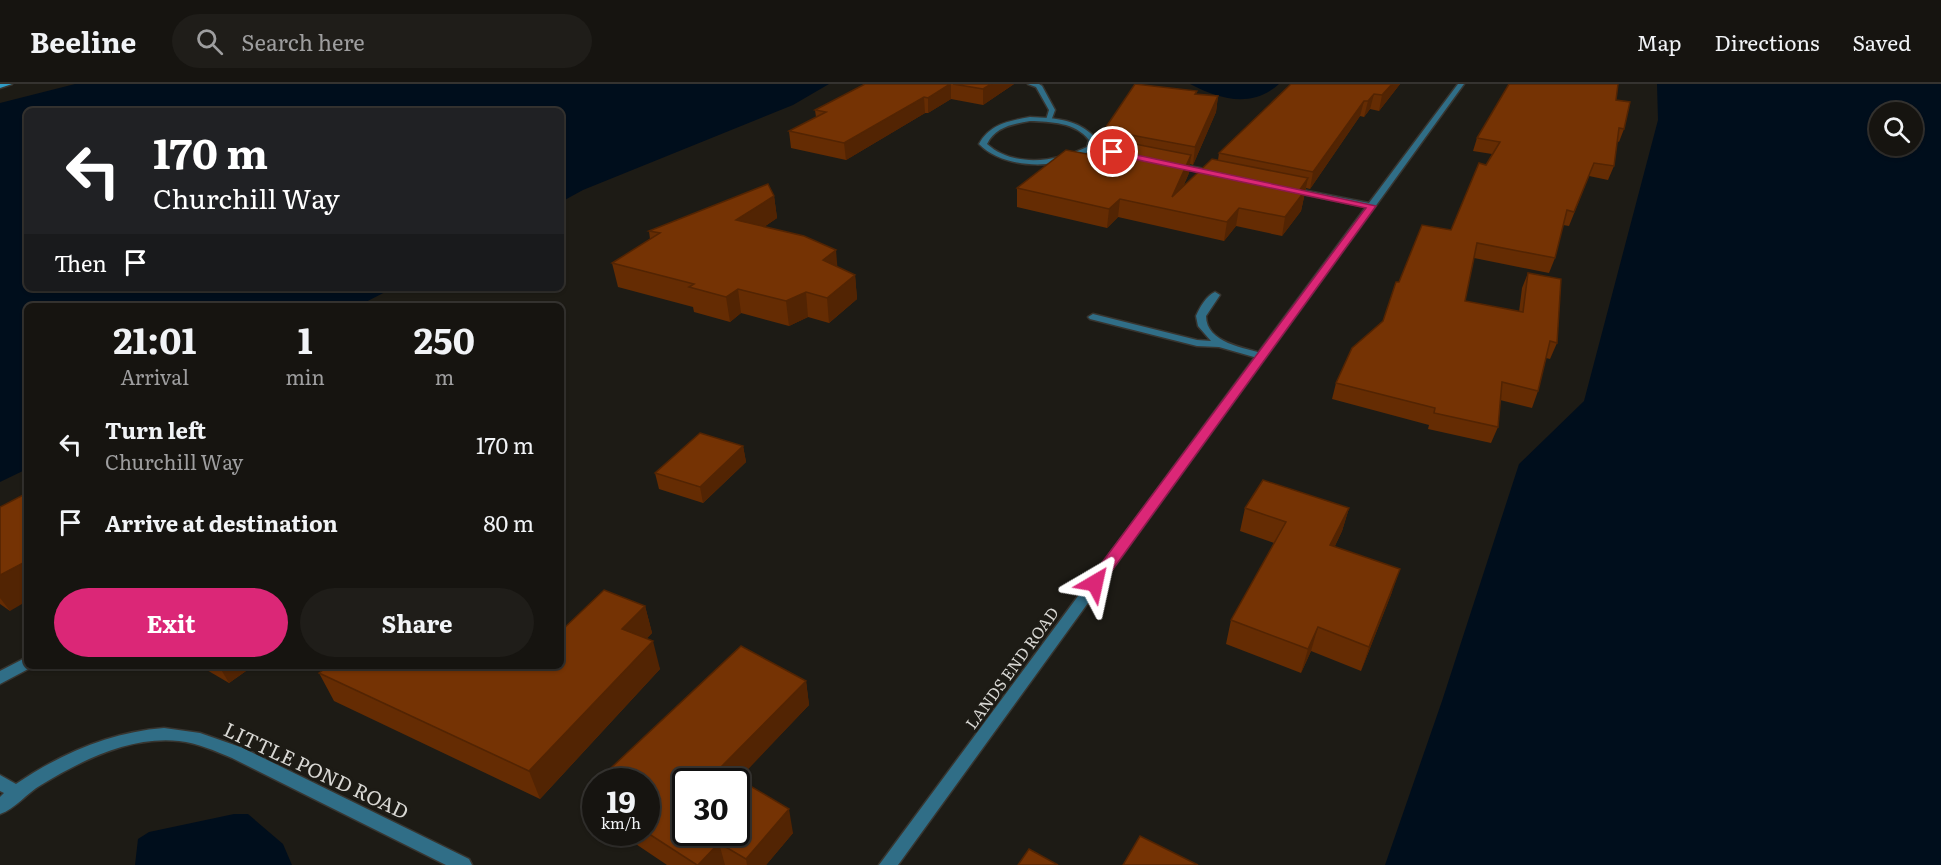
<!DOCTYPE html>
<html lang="en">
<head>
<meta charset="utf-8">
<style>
	body { margin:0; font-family:Literata,serif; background:#1f1d19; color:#f1f3f6; height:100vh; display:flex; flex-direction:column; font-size:22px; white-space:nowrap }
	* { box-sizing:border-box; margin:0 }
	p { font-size:20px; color:#9e9e9f }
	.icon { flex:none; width:33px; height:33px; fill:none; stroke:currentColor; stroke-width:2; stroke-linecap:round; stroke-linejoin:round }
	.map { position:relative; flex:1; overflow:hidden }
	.sheet { position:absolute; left:24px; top:219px; width:540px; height:366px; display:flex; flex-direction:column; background:#161410; border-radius:9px; box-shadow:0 2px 4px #0004,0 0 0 2px #353330 }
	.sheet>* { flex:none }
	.banner { position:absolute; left:24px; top:24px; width:540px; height:183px; border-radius:9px; box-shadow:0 2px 4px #0004,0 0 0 2px #353330; background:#202124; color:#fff; overflow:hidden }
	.controls { position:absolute; left:1869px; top:18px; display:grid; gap:12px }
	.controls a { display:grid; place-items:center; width:54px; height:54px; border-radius:50%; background:#161410; box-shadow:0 2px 4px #0004,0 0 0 2px #353330; font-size:30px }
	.speed { position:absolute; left:582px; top:684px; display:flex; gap:12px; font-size:30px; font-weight:700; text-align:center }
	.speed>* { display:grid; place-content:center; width:78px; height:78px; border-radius:50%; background:#161410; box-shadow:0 2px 4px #0004,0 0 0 2px #353330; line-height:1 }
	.speed small { font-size:15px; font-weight:400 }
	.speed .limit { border:3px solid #111; border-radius:9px; background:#fff; color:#111 }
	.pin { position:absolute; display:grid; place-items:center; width:51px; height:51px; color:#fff; margin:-26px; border:3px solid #fff; border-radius:50%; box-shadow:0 2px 6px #0007 }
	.me { position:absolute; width:66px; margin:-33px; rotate:36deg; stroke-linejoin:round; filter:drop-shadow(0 0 4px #0008) }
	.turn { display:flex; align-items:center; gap:21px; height:126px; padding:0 30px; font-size:27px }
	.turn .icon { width:78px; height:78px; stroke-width:2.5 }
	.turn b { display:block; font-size:42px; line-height:51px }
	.then { display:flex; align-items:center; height:57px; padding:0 30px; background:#0003; gap:12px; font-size:22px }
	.eta { display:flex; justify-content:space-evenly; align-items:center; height:102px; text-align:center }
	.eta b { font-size:36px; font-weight:700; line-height:42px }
	.primary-button { display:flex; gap:12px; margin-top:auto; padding:12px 30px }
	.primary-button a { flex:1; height:69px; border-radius:36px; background:#db2777; color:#fff; font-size:24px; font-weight:700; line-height:69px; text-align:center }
	.primary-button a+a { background:#1f1d19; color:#f1f3f6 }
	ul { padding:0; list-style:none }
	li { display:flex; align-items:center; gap:18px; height:78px; padding:0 30px }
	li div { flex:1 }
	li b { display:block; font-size:22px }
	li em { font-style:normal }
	header { display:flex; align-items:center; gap:36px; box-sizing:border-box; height:84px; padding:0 30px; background:#161410; border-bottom:2px solid #353330 }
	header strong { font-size:28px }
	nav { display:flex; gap:33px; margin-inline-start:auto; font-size:21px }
	.search { width:420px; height:54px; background:#1f1d19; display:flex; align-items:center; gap:15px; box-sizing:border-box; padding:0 21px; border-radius:33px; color:#9e9e9f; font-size:22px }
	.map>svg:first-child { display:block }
</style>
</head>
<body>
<header>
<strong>Beeline</strong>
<div class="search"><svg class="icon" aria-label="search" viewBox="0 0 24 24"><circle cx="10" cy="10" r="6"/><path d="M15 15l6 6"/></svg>Search here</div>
<nav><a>Map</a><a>Directions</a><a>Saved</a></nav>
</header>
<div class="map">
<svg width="1941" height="781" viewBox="0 0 1941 781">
	<rect width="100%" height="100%" fill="#1d1b15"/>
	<g fill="#000e1c" fill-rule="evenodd">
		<polygon points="75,0 829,0 793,21 583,106 561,118 561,27 27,27 27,204 393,204 358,222 27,222 27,385 0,398 0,19"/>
		<path d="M1190,0H1279C1251,25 1219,15 1190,0Z"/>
		<path d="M1657,0H1941V781H1385L1442,617L1519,380L1584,317L1658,36ZM1880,28H1912V62H1880Z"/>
		<polygon points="234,730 248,730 283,760 292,781 135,781 138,755 149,748"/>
	</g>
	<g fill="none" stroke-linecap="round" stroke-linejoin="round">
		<defs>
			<g id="service">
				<polygon points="1028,0 1039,0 1042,2 1055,26 1051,37 1046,36 1049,26 1036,3"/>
				<path d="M1215,208L1220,211L1206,232C1206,259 1245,264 1265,270L1266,272L1265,274L1261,275L1219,263L1197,262L1090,235L1088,233L1093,230L1197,256L1211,257L1198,242L1196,232C1200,223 1206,212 1215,208Z"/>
			</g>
			<g id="minor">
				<polygon points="1458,0 1464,0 898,781 879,781 1366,123 1287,107 1287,103 1369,119"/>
				<path d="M1030,33C1055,34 1080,35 1097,56L1094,64C1065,86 1005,87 979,60C990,40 1009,37 1030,33ZM1030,37C1051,38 1075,38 1089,56L1087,63C1056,78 1014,84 987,60C995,43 1013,40 1030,37Z"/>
				<polygon points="1173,79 1215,87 1219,89 1215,91 1176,83 1172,81"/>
				<polygon points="27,573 27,582 32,583 0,600 0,587"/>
				<path d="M164,644L200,649L243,664L469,775L472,781H446L232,674C215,667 198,659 179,657C130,652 82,676 41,701C27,709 15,725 0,730V713L4,709L0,707V691L16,700C60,670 111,648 164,644Z"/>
			</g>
			<polygon id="secondary" points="0,0 12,0 0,4"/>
		</defs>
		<use href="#service" stroke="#373530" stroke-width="3"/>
		<use href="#minor" stroke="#373530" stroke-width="3"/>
		<use href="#secondary" stroke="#373530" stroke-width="3"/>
		<use href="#service" fill="#306e87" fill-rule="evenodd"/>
		<use href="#minor" fill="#306e87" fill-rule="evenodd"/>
		<use href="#secondary" fill="#309dc7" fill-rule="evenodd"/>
	</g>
	<g fill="#652c03">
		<polygon points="865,0 1014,0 983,21 951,15 928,29 925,29 846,76 791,64 789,47 816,33 815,26"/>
		<polygon points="1291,0 1400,0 1379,27 1370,25 1364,33 1360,32 1310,105 1306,104 1301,127 1282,152 1236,142 1224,157 1118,133 1107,144 1017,123 1017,104 1087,70 1103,53 1104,46 1197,7 1196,10 1218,12 1216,28 1193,81 1190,80 1189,89 1183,103 1218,76 1219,69"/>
		<polygon points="1616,16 1624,45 1619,58 1617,57 1614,82 1608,96 1589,92 1569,142 1563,141 1555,174 1549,189 1474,174 1465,217 1519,228 1522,204 1528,189 1557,259 1550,275 1546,274 1538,307 1532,324 1500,316 1498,343 1491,359 1428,345 1429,341 1332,315 1336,299 1383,237 1399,198 1451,146 1492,70 1473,67 1477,54"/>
		<polygon points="774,112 777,134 764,143 837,183 855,191 857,215 829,239 808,233 789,242 741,229 730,238 694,228 693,223 618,203 612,179 650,155 649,147"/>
		<polygon points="743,362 746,378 703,419 659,405 655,389"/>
		<polygon points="0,423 10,527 0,520"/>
		<polygon points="1245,424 1349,424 1342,447 1335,462 1392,508 1361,587 1311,567 1301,589 1226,560 1231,536 1274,459 1240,447"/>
		<polygon points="645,522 652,549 646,555 660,585 540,715 334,617 319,589 561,582"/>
		<polygon points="200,582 253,582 229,599"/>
		<polygon points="806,597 809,621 738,695 793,749 766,781 667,781 618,748 646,748"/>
		<polygon points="596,698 596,734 593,732 584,708"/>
	</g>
	<g fill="#522403">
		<polygon points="951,0 951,15 928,29 928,14"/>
		<polygon points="991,0 1014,0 983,21 983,5"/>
		<polygon points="1392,0 1400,0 1379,27 1382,11"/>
		<polygon points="1374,10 1370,25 1364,33 1368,17"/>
		<polygon points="1218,12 1216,28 1193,81 1195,63"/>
		<polygon points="924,13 925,29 846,76 844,59"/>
		<polygon points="1364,17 1360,32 1310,105 1313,88"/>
		<polygon points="1191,71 1189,89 1172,126 1172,113"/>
		<polygon points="1308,94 1301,127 1282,152 1285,133 1299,107"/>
		<polygon points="774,112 777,134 739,160 736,136"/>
		<polygon points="1120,115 1118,133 1107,144 1109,125"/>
		<polygon points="1239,124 1236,142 1224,157 1227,138"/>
		<polygon points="836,166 838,190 823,176"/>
		<polygon points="855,191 857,215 829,239 827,214"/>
		<polygon points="738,205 741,229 730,238 726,213"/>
		<polygon points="806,208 808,233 789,242 786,217"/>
		<polygon points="743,362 746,378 703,419 700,403"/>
		<polygon points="1349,424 1342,447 1324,484 1330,461"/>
		<polygon points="27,477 27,517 10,527 0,514 0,491"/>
		<polygon points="1400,485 1392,508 1361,587 1369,563"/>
		<polygon points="645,522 652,549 629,572 622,545"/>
		<polygon points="1318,543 1311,567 1301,589 1308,565"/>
		<polygon points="653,557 660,585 540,715 529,687"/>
		<polygon points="219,582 253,582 229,599"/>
		<polygon points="806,597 809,621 736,698 720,684"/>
		<polygon points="789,725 793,749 766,781 747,781 746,775"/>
		<polygon points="719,759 725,781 698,781"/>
	</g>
	<g fill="#753304" stroke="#522403" stroke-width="1.5" fill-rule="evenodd">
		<polygon points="865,0 950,0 928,14 924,13 844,59 789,47 826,28 815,26"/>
		<polygon points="953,0 991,0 983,5"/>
		<polygon points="1135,0 1197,7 1195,10 1218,12 1195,63 1104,46"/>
		<polygon points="1291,0 1392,0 1382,11 1374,10 1368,17 1364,17 1313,88 1219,69"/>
		<polygon points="1509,0 1618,0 1616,16 1630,18 1624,45 1619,44 1614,82 1594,79 1574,128 1567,126 1555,174 1477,159 1465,217 1523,228 1528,189 1561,195 1557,259 1550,257 1538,307 1502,298 1498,343 1434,329 1435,324 1336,299 1352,264 1383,237 1396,198 1399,198 1422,141 1451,146 1479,79 1486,81 1500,58 1477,54"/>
		<polygon points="1099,53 1191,71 1172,113 1212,75 1308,94 1299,107 1304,108 1285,133 1239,124 1227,138 1120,115 1109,125 1017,104 1066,66 1087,70"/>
		<polygon points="768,100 774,112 736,136 804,152 836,166 823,176 855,191 827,214 806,208 786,217 738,205 726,213 689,203 694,200 612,179 660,149 649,147"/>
		<polygon points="700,349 743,362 700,403 655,389"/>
		<polygon points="1263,396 1349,424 1330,461 1400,485 1369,563 1318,543 1308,565 1231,536 1286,438 1245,424"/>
		<polygon points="27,409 27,477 0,491 0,423"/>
		<polygon points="604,506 645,522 622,545 653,557 529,687 319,589 328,582 561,582 561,547"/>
		<path d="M741,562L806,597L720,684L789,725L746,775L719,759L698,781H697L646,748V698H596ZM686,698H736V748H686Z"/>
		<polygon points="596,698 596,715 584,708"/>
		<polygon points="1140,752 1198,781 1123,781"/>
		<polygon points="1029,765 1058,781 1018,781"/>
	</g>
	<polygon fill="#db2777" stroke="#8e194d" stroke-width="1.5" points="1113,66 1376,122 1100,503 1089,503 1087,499 1089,496 1366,124 1110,70 1109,68"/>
	<g text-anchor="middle" stroke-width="6" stroke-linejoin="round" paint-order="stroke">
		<g font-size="16" fill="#d8d7d3" stroke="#1d1b15">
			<text transform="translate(1012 584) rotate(-54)" y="6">LANDS END ROAD</text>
		</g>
		<g font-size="20" fill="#d8d7d3" stroke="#1d1b15">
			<text transform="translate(316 687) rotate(25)" y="7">LITTLE POND ROAD</text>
		</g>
	</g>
</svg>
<div class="controls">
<a><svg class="icon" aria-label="search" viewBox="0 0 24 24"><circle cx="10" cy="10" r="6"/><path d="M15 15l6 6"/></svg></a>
</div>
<div class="speed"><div>19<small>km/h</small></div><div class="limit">30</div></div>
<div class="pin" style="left:1113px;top:68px;background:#d93025"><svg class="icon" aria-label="arrive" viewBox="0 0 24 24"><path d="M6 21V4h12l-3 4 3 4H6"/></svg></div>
<svg class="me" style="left:1095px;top:499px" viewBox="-20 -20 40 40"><path d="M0-17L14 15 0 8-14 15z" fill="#db2777" stroke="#fff" stroke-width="4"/></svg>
<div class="banner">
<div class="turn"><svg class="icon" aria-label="left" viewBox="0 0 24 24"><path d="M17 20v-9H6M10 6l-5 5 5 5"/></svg><div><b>170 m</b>Churchill Way</div></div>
<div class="then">Then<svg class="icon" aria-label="arrive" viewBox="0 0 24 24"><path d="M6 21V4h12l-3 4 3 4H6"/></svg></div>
</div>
<section class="sheet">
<div class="eta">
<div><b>21:01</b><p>Arrival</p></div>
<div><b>1</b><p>min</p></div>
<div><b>250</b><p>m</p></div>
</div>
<ul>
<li><svg class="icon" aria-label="left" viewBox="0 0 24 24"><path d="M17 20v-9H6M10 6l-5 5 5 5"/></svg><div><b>Turn left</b><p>Churchill Way</p></div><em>170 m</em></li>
<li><svg class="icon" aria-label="arrive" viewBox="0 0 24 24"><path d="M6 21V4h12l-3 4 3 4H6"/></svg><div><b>Arrive at destination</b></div><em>80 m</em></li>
</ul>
<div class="primary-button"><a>Exit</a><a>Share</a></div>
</section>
</div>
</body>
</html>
